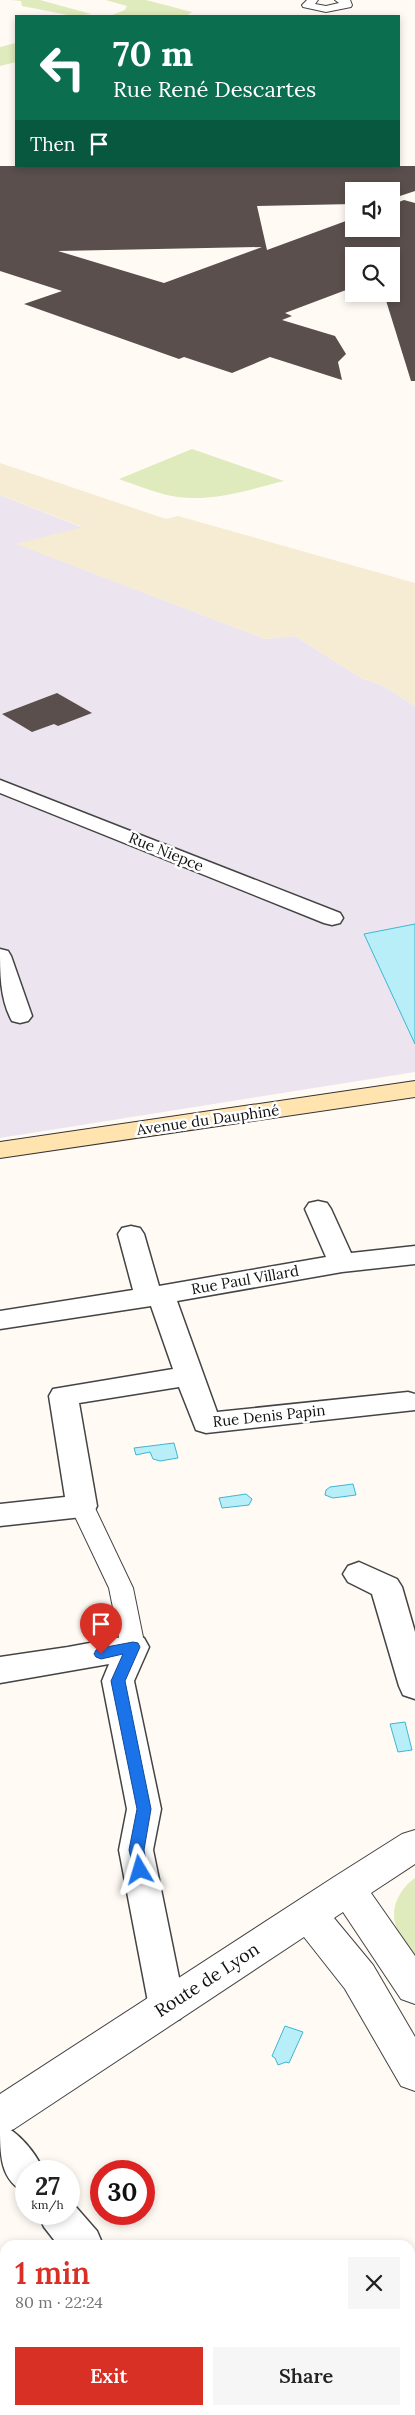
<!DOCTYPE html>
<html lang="en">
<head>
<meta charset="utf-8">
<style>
	body { margin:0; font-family:Lora,serif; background:#f6f6f6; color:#222; height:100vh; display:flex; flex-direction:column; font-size:19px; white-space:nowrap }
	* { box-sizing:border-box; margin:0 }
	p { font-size:16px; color:#767676 }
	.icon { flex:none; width:28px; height:28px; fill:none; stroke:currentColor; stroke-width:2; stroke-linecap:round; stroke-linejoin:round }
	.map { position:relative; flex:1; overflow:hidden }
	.side { position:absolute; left:0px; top:2240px; width:415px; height:175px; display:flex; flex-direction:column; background:#fff; border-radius:15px 15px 0 0; box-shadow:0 2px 8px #0003 }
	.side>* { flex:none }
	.guide { position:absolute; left:15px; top:15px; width:385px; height:152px; border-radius:0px; box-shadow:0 2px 8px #0003; background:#0b6e4f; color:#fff; overflow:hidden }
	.controls { position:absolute; left:345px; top:182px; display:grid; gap:10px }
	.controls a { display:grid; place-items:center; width:55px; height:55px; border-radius:0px; background:#fff; box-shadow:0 2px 8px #0003; font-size:25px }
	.speed { position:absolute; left:15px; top:2160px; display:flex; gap:10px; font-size:25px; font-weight:700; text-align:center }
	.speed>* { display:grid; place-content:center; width:65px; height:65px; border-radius:50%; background:#fff; box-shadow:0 2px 8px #0003; line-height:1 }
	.speed small { font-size:12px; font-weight:400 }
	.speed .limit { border:8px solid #d22; background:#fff; color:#111 }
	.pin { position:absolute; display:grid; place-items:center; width:42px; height:42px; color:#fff; margin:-51px -21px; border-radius:50% 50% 50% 0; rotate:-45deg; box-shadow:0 0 5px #0007 }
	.pin .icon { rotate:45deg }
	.me { position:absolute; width:55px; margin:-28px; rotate:353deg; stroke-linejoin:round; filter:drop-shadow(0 0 4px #0008) }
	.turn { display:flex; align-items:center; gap:18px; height:105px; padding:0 15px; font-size:22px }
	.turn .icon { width:65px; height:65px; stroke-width:2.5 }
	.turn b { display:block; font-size:35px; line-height:42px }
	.then { display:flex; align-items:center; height:48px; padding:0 15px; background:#0003; gap:10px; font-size:19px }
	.round { display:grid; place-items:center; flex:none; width:52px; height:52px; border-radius:0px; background:#f6f6f6 }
	.summary { display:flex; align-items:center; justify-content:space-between; height:85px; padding:0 15px }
	h1 { font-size:30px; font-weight:600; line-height:38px; color:#d93025 }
	.action { display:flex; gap:10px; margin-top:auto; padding:10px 15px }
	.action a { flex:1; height:58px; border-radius:0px; background:#d93025; color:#fff; font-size:20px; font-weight:600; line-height:58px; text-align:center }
	.action a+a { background:#f6f6f6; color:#222 }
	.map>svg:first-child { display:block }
</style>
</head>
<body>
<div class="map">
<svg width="415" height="2415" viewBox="0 0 415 2415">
	<rect width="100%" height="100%" fill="#fffaf4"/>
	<polygon fill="#ece5ef" points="0,495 84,528 17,544 265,639 295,636 361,678 384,686 415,706 415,1072 0,1138"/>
	<polygon fill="#f6ebd3" points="0,463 166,519 178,516 415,583 415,706 384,686 361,678 295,636 265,639 16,544 83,527 0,495"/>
	<g fill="#dfebbc">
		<polygon points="11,0 40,0 91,14 73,16 22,6 21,1"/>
		<polygon points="106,0 146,0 192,12 186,16 110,16 125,10 127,6"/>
		<polygon points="16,43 16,62 0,66 0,47"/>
		<path d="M192,449L284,481C251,489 213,502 178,497C158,494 139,486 119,479Z"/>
		<path d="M415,1878V1958C409,1948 397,1934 395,1923C391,1905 401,1888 415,1878Z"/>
	</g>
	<g fill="#b7eef8" stroke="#3db7d1">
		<polygon points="415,924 415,1044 364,934"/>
		<polygon points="174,1443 178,1458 160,1461 153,1459 150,1452 136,1455 134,1448"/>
		<polygon points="353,1484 356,1495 333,1498 325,1495 326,1490 330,1487"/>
		<polygon points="246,1494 252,1499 249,1505 222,1508 219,1498"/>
		<polygon points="405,1722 412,1750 398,1752 390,1724"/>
		<polygon points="285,2026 303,2032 289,2063 286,2062 278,2065 275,2058 272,2056"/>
	</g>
	<g fill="#5a4f4c" fill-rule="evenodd">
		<path d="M0,166H415V191L391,199V191H372L354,187V204L257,206L267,250L354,218V229H367L391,235V205L404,200L415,203V381H411L384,294H391V256H354V287L285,313L292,316L282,320L335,336L346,354L338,362L342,380L270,357L232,373L184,357L179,359L24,304L62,291L0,271ZM262,247L164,283L58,251Z"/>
		<polygon points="57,693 92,713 58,726 54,724 32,732 2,714"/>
	</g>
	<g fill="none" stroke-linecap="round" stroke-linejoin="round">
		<defs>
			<polygon id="pedestrian" points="82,1498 90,1500 94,1506 133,1588 145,1647 142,1654 133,1656 124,1654 121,1647 109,1588 70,1506 74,1500"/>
			<g id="minor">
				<polygon points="0,780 340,913 343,918 340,923 332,925 324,923 0,793"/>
				<path d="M0,949L8,951L11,956L32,1016L28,1021L20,1023L12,1021C0,1000 0,973 0,949Z"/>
				<polygon points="318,1201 327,1203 331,1209 351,1253 415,1246 415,1264 342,1272 177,1301 217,1412 408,1392 415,1394 415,1410 206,1433 196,1430 179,1387 79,1403 97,1506 93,1514 82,1517 0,1526 0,1504 65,1497 49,1396 53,1389 173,1369 151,1306 0,1329 0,1311 133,1290 118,1234 122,1228 131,1226 140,1228 144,1234 159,1286 326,1257 305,1209 309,1203"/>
				<polygon points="359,1562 397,1579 402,1587 415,1632 415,1699 403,1695 399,1686 372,1594 348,1582 343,1574 348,1566"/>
				<polygon points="133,1635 144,1638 149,1647 134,1681 161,1809 153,1850 185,2007 180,2019 167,2023 154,2019 149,2007 119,1850 127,1809 102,1681 109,1664 0,1683 0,1657 68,1647"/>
				<path d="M0,2124C19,2132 35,2152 44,2171H26V2193C0,2180 0,2156 0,2124Z"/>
				<polygon points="69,2199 97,2231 103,2245 58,2245 44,2227 38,2214 69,2214"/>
			</g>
			<g id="tertiary">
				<polygon points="307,0 318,0 315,4 326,6 339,3 335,0 350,0 352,5 351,7 326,12 303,7 302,5"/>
				<polygon points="415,1830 415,1864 371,1893 415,1956 415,2004 401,1999 343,1912 334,1918 373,1965 415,2037 415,2091 401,2086 345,1989 304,1937 14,2129 0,2134 0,2094 334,1877 402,1834"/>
			</g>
			<polygon id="secondary" points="415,1081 415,1097 0,1158 0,1142"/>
		</defs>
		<use href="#pedestrian" stroke="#444" stroke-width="2"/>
		<use href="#minor" stroke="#444" stroke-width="3"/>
		<use href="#tertiary" stroke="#444" stroke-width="2"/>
		<use href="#secondary" stroke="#333" stroke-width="2"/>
		<use href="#pedestrian" fill="#fff" fill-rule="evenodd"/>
		<use href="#minor" fill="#fff" fill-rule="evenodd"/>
		<use href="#tertiary" fill="#fff" fill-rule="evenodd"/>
		<use href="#secondary" fill="#ffe4af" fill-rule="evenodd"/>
	</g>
	<polygon fill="#1a73e8" stroke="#114b97" points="133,1642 138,1643 140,1647 125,1681 151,1809 144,1850 148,1870 146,1874 140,1876 135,1874 129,1850 137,1809 111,1681 123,1654 101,1659 96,1657 94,1654 96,1650 101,1648"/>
	<g text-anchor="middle" stroke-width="5" stroke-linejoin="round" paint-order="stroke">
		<g font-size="15" fill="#111" stroke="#fff">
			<text transform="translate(166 852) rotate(22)" y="5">Rue Niepce</text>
			<text transform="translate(208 1120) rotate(-8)" y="5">Avenue du Dauphiné</text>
			<text transform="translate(245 1280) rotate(-10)" y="5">Rue Paul Villard</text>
			<text transform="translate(269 1416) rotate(-6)" y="5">Rue Denis Papin</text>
		</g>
		<g font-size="18" fill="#111" stroke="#fff">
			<text transform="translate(207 1980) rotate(-33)" y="6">Route de Lyon</text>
		</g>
	</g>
</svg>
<div class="controls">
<a><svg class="icon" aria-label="sound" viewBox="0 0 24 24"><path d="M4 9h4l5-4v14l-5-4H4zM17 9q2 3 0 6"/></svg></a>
<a><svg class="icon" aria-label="search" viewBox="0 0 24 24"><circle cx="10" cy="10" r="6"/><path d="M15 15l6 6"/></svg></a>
</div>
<div class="speed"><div>27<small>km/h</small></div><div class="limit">30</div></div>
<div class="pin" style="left:101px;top:1654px;background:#d93025"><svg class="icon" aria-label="arrive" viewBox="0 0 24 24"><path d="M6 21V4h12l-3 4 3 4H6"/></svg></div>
<svg class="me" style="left:140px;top:1870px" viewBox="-20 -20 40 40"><path d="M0-17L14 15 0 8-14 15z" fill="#1a73e8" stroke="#fff" stroke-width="4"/></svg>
<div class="guide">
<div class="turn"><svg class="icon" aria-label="left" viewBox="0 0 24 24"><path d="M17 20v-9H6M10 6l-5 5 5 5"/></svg><div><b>70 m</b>Rue René Descartes</div></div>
<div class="then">Then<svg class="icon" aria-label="arrive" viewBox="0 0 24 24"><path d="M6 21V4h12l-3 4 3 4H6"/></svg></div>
</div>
<section class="side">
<div class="summary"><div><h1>1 min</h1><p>80 m · 22:24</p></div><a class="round"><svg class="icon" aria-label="close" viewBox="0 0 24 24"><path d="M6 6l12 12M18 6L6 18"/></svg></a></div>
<div class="action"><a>Exit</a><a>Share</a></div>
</section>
</div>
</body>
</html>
